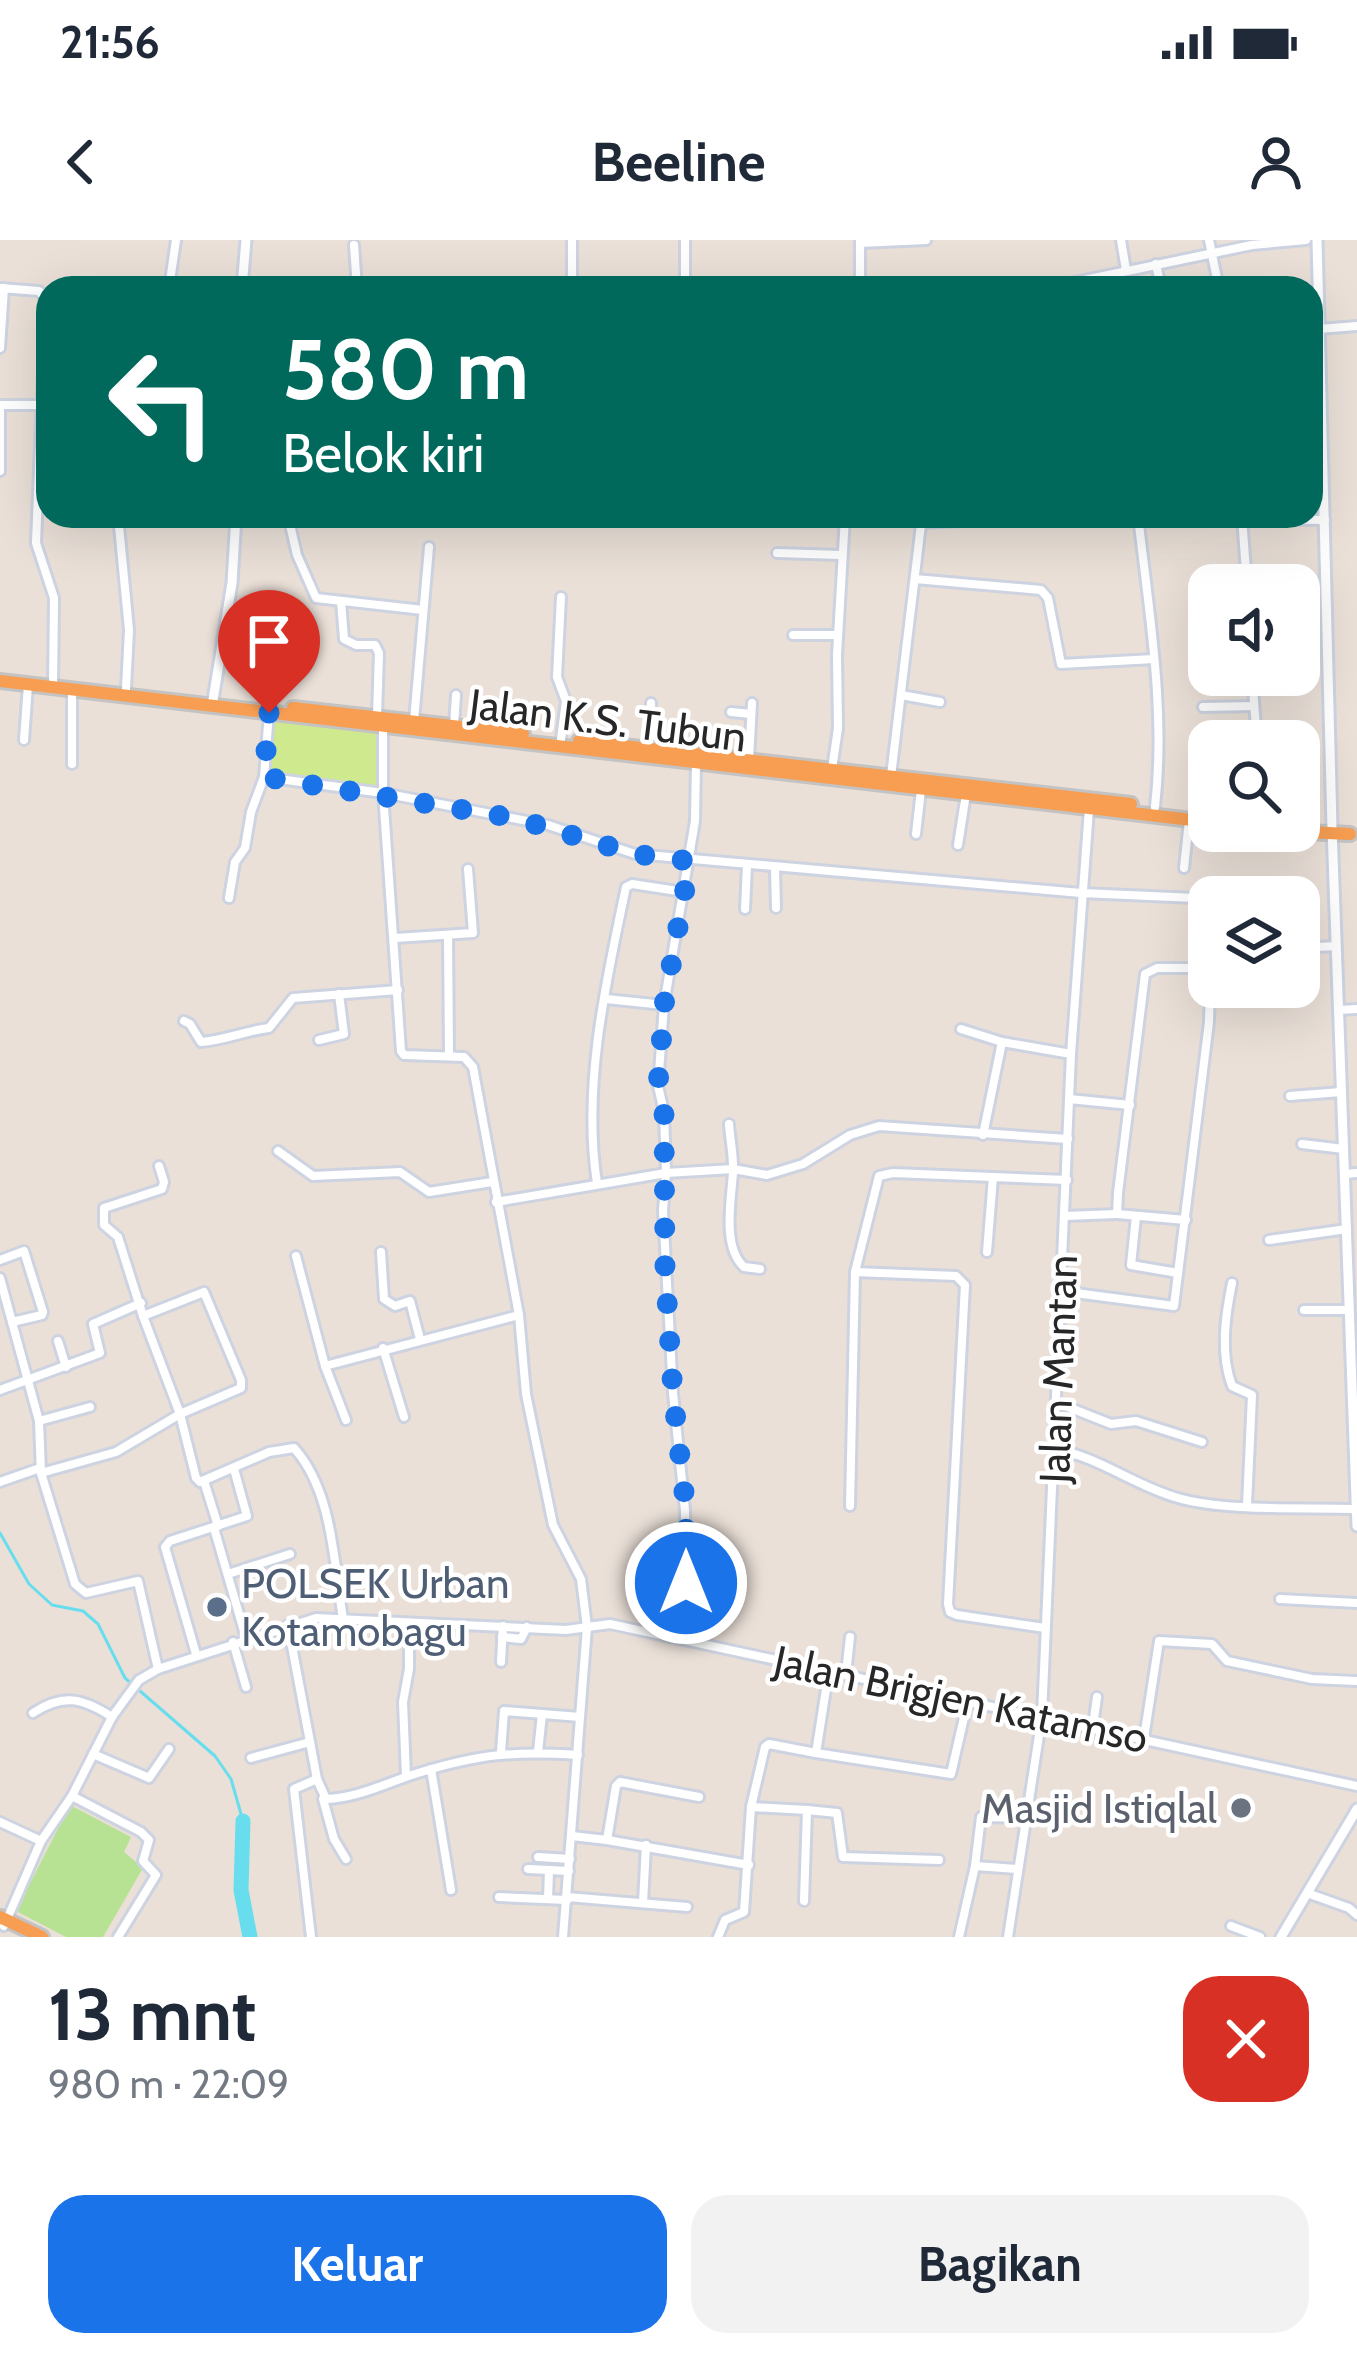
<!DOCTYPE html>
<html lang="id">
<head>
<meta charset="utf-8">
<style>
	body { margin:0; font-family:Cabin,sans-serif; background:#f2f2f3; color:#1f2937; height:100vh; display:flex; flex-direction:column; font-size:45px; white-space:nowrap }
	* { box-sizing:border-box; margin:0 }
	p { font-size:39px; color:#747a83 }
	.icon { flex:none; width:66px; height:66px; fill:none; stroke:currentColor; stroke-width:2; stroke-linecap:round; stroke-linejoin:round }
	.map { position:relative; height:1697px; overflow:hidden }
	.drawer { display:flex; flex-direction:column; background:#fff; flex:1 }
	.drawer>* { flex:none }
	.banner { position:absolute; left:36px; top:36px; width:1287px; height:252px; border-radius:36px; box-shadow:0 12px 48px #0002; background:#00695c; color:#fff; overflow:hidden }
	.controls { position:absolute; left:1188px; top:324px; display:grid; gap:24px }
	.controls a { display:grid; place-items:center; width:132px; height:132px; border-radius:24px; background:#fff; box-shadow:0 12px 48px #0002; font-size:60px }
	.pin { position:absolute; display:grid; place-items:center; width:102px; height:102px; color:#fff; margin:-123px -51px; border-radius:50% 50% 50% 0; rotate:-45deg; box-shadow:0 0 12px #0007 }
	.pin .icon { rotate:45deg }
	.me { position:absolute; width:132px; margin:-66px; rotate:0deg; stroke-linejoin:round; filter:drop-shadow(0 0 9px #0008) }
	.turn { display:flex; align-items:center; gap:42px; height:252px; padding:0 48px; font-size:54px }
	.turn .icon { width:156px; height:156px; stroke-width:2.5 }
	.turn b { display:block; font-size:84px; line-height:102px }
	.round { display:grid; place-items:center; flex:none; width:126px; height:126px; border-radius:36px; background:#f2f2f3 }
	.summary { display:flex; align-items:center; justify-content:space-between; height:204px; padding:0 48px }
	h1 { font-size:72px; font-weight:700; line-height:90px }
	.button { display:flex; gap:24px; margin-top:auto; padding:24px 48px }
	.button a { flex:1; height:138px; border-radius:36px; background:#1a73e8; color:#fff; font-size:48px; font-weight:700; line-height:138px; text-align:center }
	.button a+a { background:#f2f2f3; color:#1f2937 }
	.status { display:flex; justify-content:space-between; align-items:center; height:84px; padding:0 60px; background:#fff; direction:ltr }
	.status svg { height:33px; fill:currentColor }
	header { display:flex; justify-content:space-between; align-items:center; height:156px; padding:0 48px; background:#fff; font-size:54px; font-weight:700 }
	.map>svg:first-child { display:block }
</style>
</head>
<body>
<div class="status"><b>21:56</b><svg viewBox="0 0 49 12"><path d="M0 12V9h3v3zM5 12V6h3v6zM10 12V3h3v9zM15 12V0h3v12zM26 1h20v11H26zM47 4h2v5h-2z"/></svg></div>
<header><svg class="icon" aria-label="back" viewBox="0 0 24 24"><path d="M15 5l-7 7 7 7"/></svg>Beeline<svg class="icon" aria-label="person" viewBox="0 0 24 24"><circle cx="12" cy="8" r="4"/><path d="M4 21q1-7 8-7t8 7"/></svg></header>
<div class="map">
<svg width="1357" height="1697" viewBox="0 0 1357 1697">
	<rect width="100%" height="100%" fill="#eae0d8"/>
	<polygon fill="#b8e293" points="70,1565 131,1597 124,1612 143,1628 103,1697 66,1697 16,1671"/>
	<polygon fill="#cfe98e" points="274,478 379,490 378,547 270,536"/>
	<g fill="none" stroke-linecap="round" stroke-linejoin="round">
		<polyline stroke="#68ddee" stroke-width="3" points="0,1293 29,1344 52,1365 83,1371 98,1384 125,1438 215,1516 231,1539 243,1581"/>
		<polyline stroke="#68ddee" stroke-width="15" points="243,1581 241,1650 250,1697"/>
		<defs>
			<g id="minor">
				<polyline points="572,0 572,48"/>
				<polyline points="685,0 685,48"/>
				<polyline points="1121,0 1126,30"/>
				<polyline points="1209,0 1219,48"/>
				<polyline points="860,1 860,48"/>
				<polyline points="860,3 926,0"/>
				<polyline points="354,5 357,48"/>
				<polyline points="1156,24 1161,48"/>
				<polyline points="0,48 39,51 46,59 36,303 54,358 53,447"/>
				<polyline points="169,48 176,0"/>
				<polyline points="1046,48 1252,5 1306,0"/>
				<polyline points="1319,89 1357,86"/>
				<polyline points="0,108 4,48"/>
				<polyline points="0,165 42,165"/>
				<polyline points="0,170 0,231"/>
				<polyline points="205,276 236,280"/>
				<polyline points="288,276 297,315 316,358 423,370"/>
				<path d="M1138,276C1149,373 1166,470 1155,567"/>
				<polyline points="1242,277 1247,345"/>
				<polyline points="1242,279 1325,280"/>
				<polyline points="921,283 1053,277"/>
				<polyline points="119,286 129,390 126,449"/>
				<polyline points="777,313 842,315"/>
				<polyline points="915,339 1041,350 1048,358 1061,424 1154,419"/>
				<polyline points="561,357 557,437 566,461 561,499"/>
				<polyline points="341,361 344,399 356,405 375,405 379,413 377,476"/>
				<polyline points="793,395 838,395"/>
				<polyline points="1252,435 1257,501"/>
				<polyline points="901,455 940,462"/>
				<polyline points="1203,467 1254,466"/>
				<polyline points="731,472 751,474"/>
				<polyline points="269,473 264,537 383,553 383,486"/>
				<polyline points="414,481 429,307"/>
				<polyline points="454,486 456,455"/>
				<polyline points="24,500 28,445"/>
				<polyline points="649,508 651,463"/>
				<polyline points="749,519 752,463"/>
				<polyline points="72,524 72,450"/>
				<polyline points="832,529 838,488 837,415 845,276"/>
				<polyline points="891,536 922,276"/>
				<polyline points="916,594 921,550"/>
				<polyline points="958,605 966,554"/>
				<polyline points="1184,628 1189,581"/>
				<polyline points="775,629 776,668"/>
				<polyline points="229,658 235,622 245,608 251,572 264,537"/>
				<polyline points="745,669 747,626"/>
				<polyline points="448,696 449,815"/>
				<polyline points="395,698 473,693 468,629"/>
				<polyline points="1299,708 1336,706"/>
				<polyline points="606,759 664,765"/>
				<polyline points="1338,770 1357,769"/>
				<path d="M184,781L190,784L201,802C225,800 245,791 269,788L293,758L398,750"/>
				<polyline points="961,789 1002,802"/>
				<polyline points="319,800 344,794 339,754"/>
				<polyline points="1290,856 1341,852"/>
				<polyline points="1069,859 1130,865"/>
				<path d="M729,884C730,900 734,917 733,933C731,961 722,1007 744,1027L760,1029"/>
				<polyline points="983,895 1002,802 1071,814"/>
				<polyline points="1302,904 1344,909"/>
				<polyline points="278,911 313,936 400,932 429,952 492,942"/>
				<path d="M159,926L164,942L162,949L104,968V985L118,997L143,1076L180,1174L196,1238L200,1242L269,1212L294,1208C333,1251 334,1325 343,1379"/>
				<polyline points="1345,934 1357,933"/>
				<path d="M597,943C582,847 606,741 626,647L632,644L684,652"/>
				<polyline points="496,962 666,933 733,929 767,935 803,924 850,895 879,886 1068,899"/>
				<polyline points="1065,976 1117,974"/>
				<polyline points="1136,976 1131,1025 1178,1033"/>
				<polyline points="1186,980 1117,974 1118,953 1145,734 1157,728 1208,728"/>
				<polyline points="1269,1000 1347,989"/>
				<polyline points="381,1012 384,1059 395,1066 410,1061 420,1099"/>
				<polyline points="987,1012 993,937 1067,940"/>
				<polyline points="296,1016 325,1126 346,1180"/>
				<polyline points="0,1020 24,1011 43,1072 42,1075 12,1082"/>
				<polyline points="855,1032 879,936 893,933 993,937"/>
				<polyline points="0,1038 39,1181 41,1233 75,1344 86,1353 138,1341 158,1429"/>
				<path d="M1232,1043C1225,1077 1220,1114 1232,1146L1252,1155L1247,1265"/>
				<polyline points="1060,1051 1174,1066 1209,782 1210,747"/>
				<polyline points="1304,1070 1349,1070"/>
				<polyline points="58,1101 66,1127"/>
				<polyline points="383,1108 404,1177"/>
				<polyline points="325,1126 519,1075"/>
				<polyline points="0,1150 100,1113 93,1084 141,1063"/>
				<polyline points="1058,1163 1111,1184 1136,1181 1202,1202"/>
				<polyline points="39,1181 90,1167"/>
				<path d="M1055,1209C1099,1217 1135,1246 1178,1258C1227,1272 1304,1267 1356,1269"/>
				<polyline points="41,1233 116,1212 180,1174 241,1148 241,1140 204,1052 143,1076"/>
				<polyline points="204,1241 218,1286"/>
				<polyline points="0,1242 40,1228"/>
				<polyline points="850,1266 855,1032 956,1036 965,1045 948,1364 950,1372 957,1375 1045,1388"/>
				<polyline points="214,1288 246,1398"/>
				<polyline points="228,1334 290,1314"/>
				<polyline points="1280,1359 1357,1363"/>
				<path d="M288,1385L317,1539L326,1559C358,1558 388,1542 418,1533C479,1514 514,1511 578,1515"/>
				<polyline points="502,1397 521,1399 527,1387"/>
				<polyline points="686,1398 685,1270 673,1153 663,970 666,933 664,872 658,846 664,765 695,581 696,522"/>
				<polyline points="233,1402 246,1447"/>
				<polyline points="196,1414 165,1307 170,1301 247,1276 234,1229"/>
				<polyline points="501,1422 503,1386"/>
				<polyline points="846,1434 850,1397"/>
				<path d="M33,1473C63,1453 83,1458 112,1477"/>
				<polyline points="1093,1486 1097,1457"/>
				<polyline points="1144,1498 1159,1401 1212,1404 1227,1421 1312,1439 1357,1441"/>
				<polyline points="501,1512 504,1471 580,1477"/>
				<polyline points="538,1512 542,1474"/>
				<polyline points="816,1513 951,1534 968,1460"/>
				<polyline points="93,1514 149,1538 169,1509"/>
				<polyline points="251,1518 310,1502"/>
				<polyline points="431,1529 451,1650"/>
				<polyline points="406,1536 403,1462 409,1429 409,1383"/>
				<polyline points="72,1556 141,1592 149,1600 143,1621 156,1635 118,1697"/>
				<polyline points="323,1559 334,1599 346,1619"/>
				<polyline points="751,1567 807,1570 804,1661"/>
				<polyline points="807,1570 837,1573 843,1617 939,1620"/>
				<polyline points="0,1582 41,1601"/>
				<polyline points="572,1596 607,1600 616,1546 620,1542 699,1557"/>
				<polyline points="607,1600 749,1625"/>
				<polyline points="538,1617 570,1619"/>
				<polyline points="975,1626 981,1577 1026,1578"/>
				<polyline points="528,1629 569,1631"/>
				<polyline points="1307,1653 1349,1668 1357,1675"/>
				<polyline points="499,1657 567,1660"/>
				<polyline points="567,1657 687,1667"/>
				<polyline points="548,1659 549,1630"/>
				<polyline points="643,1663 646,1605"/>
				<polyline points="4,1686 41,1601 72,1556 112,1477 139,1440 158,1429 316,1378 566,1390 610,1384 1357,1546"/>
				<polyline points="1231,1686 1260,1697"/>
				<polyline points="311,1697 294,1549 317,1539"/>
				<polyline points="563,1697 587,1387 581,1339 553,1285 526,1154 519,1075 473,827 464,817 404,815 401,811 383,553 548,585 635,614 1081,653 1196,658 1203,664 1209,732"/>
				<polyline points="718,1697 725,1680 744,1672 751,1567 765,1507 769,1504 816,1513 829,1430"/>
				<polyline points="959,1697 975,1626 1017,1629"/>
				<polyline points="1008,1697 1042,1476 1071,814 1089,569"/>
			</g>
			<g id="tertiary">
				<polyline points="1317,0 1332,588 1357,1286"/>
				<polyline points="242,48 246,0"/>
				<polyline points="212,466 232,343 236,276"/>
				<polyline points="1281,1697 1357,1569"/>
			</g>
			<g id="trunk">
				<polyline points="0,441 1209,582"/>
				<polyline points="293,468 523,494"/>
				<polyline points="579,501 1131,564"/>
				<polyline points="1283,591 1350,594"/>
				<polyline points="0,1677 42,1697"/>
			</g>
		</defs>
		<use href="#minor" stroke="#cdd3e0" stroke-width="14"/>
		<use href="#tertiary" stroke="#cdd3e0" stroke-width="15"/>
		<use href="#trunk" stroke="#c3c3c3" stroke-width="18"/>
		<use href="#minor" stroke="#fff" stroke-width="8"/>
		<use href="#tertiary" stroke="#fff" stroke-width="9"/>
		<use href="#trunk" stroke="#f79e52" stroke-width="12"/>
	</g>
	<g fill="none" stroke-linecap="round" stroke-linejoin="round">
		<polyline stroke="#1a73e8" stroke-width="21" stroke-dasharray="0 37.8" points="269,473 264,537 514,578 635,614 690,621 664,765 658,846 664,872 665,1028 673,1153 686,1270 686,1343"/>
	</g>
	<circle fill="#5c6f8a" stroke="#fff" stroke-width="4.5" cx="217" cy="1367" r="12"/>
	<circle fill="#6b7280" stroke="#fff" stroke-width="4.5" cx="1241" cy="1568" r="12"/>
	<g text-anchor="middle" stroke-width="9" stroke-linejoin="round" paint-order="stroke">
		<g font-size="42" fill="#272727" stroke="#fff">
			<text transform="translate(608 480) rotate(7)" y="15">Jalan K.S. Tubun</text>
			<text transform="translate(1058 1129) rotate(-88)" y="15">Jalan Mantan</text>
			<text transform="translate(961 1459) rotate(12)" y="15">Jalan Brigjen Katamso</text>
		</g>
		<g font-size="42" fill="#4e5e75" stroke="#fff" text-anchor="start">
			<text x="241" y="1358">POLSEK Urban<tspan x="241" dy="48">Kotamobagu</tspan></text>
		</g>
		<g font-size="42" fill="#5b616d" stroke="#fff" text-anchor="end">
			<text x="1217" y="1583">Masjid Istiqlal</text>
		</g>
	</g>
</svg>
<div class="controls">
<a><svg class="icon" aria-label="sound" viewBox="0 0 24 24"><path d="M4 9h4l5-4v14l-5-4H4zM17 9q2 3 0 6"/></svg></a>
<a><svg class="icon" aria-label="search" viewBox="0 0 24 24"><circle cx="10" cy="10" r="6"/><path d="M15 15l6 6"/></svg></a>
<a><svg class="icon" aria-label="layers" viewBox="0 0 24 24"><path d="M12 4l9 5-9 5-9-5zM3 14l9 5 9-5"/></svg></a>
</div>
<div class="pin" style="left:269px;top:473px;background:#d93025"><svg class="icon" aria-label="arrive" viewBox="0 0 24 24"><path d="M6 21V4h12l-3 4 3 4H6"/></svg></div>
<svg class="me" style="left:686px;top:1343px" viewBox="-20 -20 40 40"><circle r="17" fill="#1a73e8" stroke="#fff" stroke-width="3"/><path d="M0-11L8 9 0 5-8 9z" fill="#fff"/></svg>
<div class="banner">
<div class="turn"><svg class="icon" aria-label="left" viewBox="0 0 24 24"><path d="M17 20v-9H6M10 6l-5 5 5 5"/></svg><div><b>580 m</b>Belok kiri</div></div>
</div>
</div>
<section class="drawer">
<div class="summary"><div><h1>13 mnt</h1><p>980 m · 22:09</p></div><a class="round" style="background:#d93025;color:#fff"><svg class="icon" aria-label="close" viewBox="0 0 24 24"><path d="M6 6l12 12M18 6L6 18"/></svg></a></div>
<div class="button"><a>Keluar</a><a>Bagikan</a></div>
</section>
</body>
</html>
